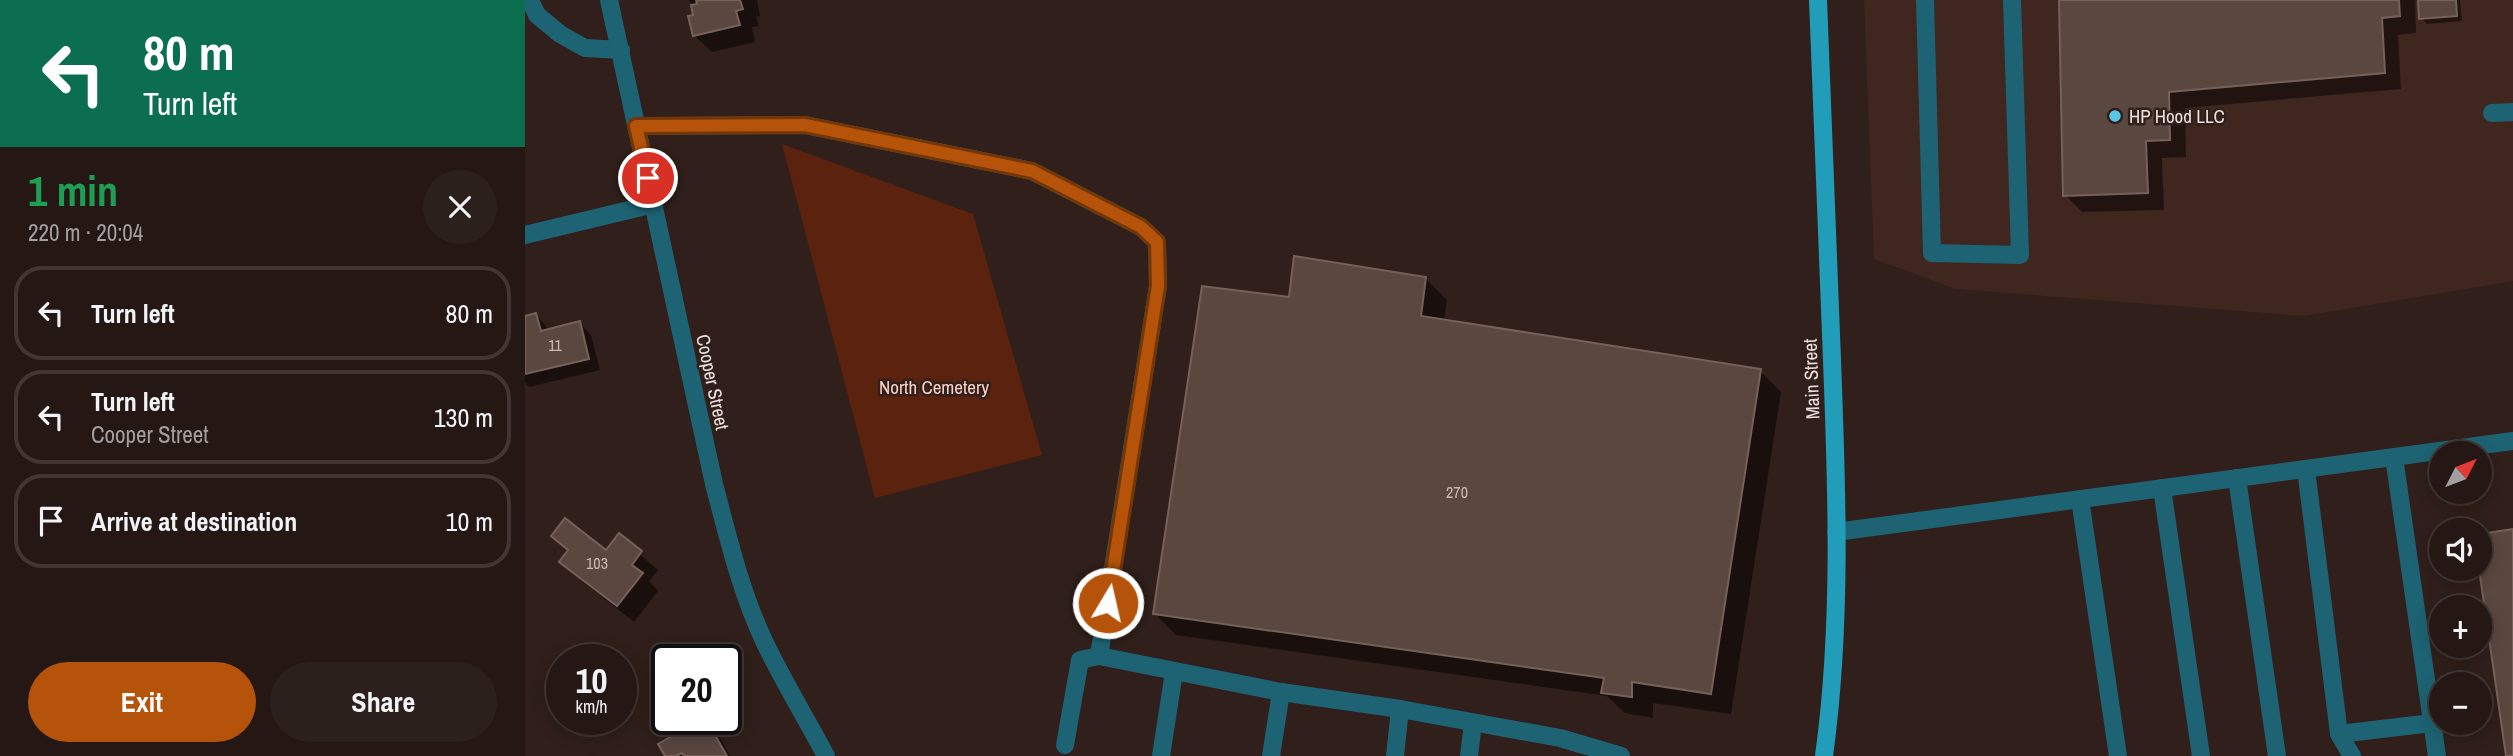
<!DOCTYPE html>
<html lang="en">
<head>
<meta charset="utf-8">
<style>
	body { margin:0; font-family:"Archivo Narrow",sans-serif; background:#2c201d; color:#f1f3f6; height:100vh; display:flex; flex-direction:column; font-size:26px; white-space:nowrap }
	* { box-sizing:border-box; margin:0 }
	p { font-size:23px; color:#a39fa0 }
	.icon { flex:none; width:38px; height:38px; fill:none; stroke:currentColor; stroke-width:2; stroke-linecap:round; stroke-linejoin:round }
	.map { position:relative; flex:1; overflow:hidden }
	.drawer { display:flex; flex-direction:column; background:#241714; width:525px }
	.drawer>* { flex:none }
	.top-card { background:#0b6e4f; color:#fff; overflow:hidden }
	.needle { width:46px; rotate:48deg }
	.fabs { position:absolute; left:1904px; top:441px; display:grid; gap:14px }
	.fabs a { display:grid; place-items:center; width:63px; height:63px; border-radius:50%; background:#241714; box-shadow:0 4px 18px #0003,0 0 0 2px #413634; font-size:35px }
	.speed { position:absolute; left:21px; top:644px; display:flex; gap:14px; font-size:35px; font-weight:700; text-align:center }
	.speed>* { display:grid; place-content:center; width:91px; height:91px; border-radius:50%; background:#241714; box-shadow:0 4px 18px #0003,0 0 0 2px #413634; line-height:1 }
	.speed small { font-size:18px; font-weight:400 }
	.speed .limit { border:4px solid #111; border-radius:10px; background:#fff; color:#111 }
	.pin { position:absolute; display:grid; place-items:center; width:60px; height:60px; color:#fff; margin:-30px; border:4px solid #fff; border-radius:50%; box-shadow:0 2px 7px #0007 }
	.me { position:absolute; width:77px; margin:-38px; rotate:9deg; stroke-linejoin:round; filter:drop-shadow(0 0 5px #0008) }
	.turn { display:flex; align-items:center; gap:24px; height:147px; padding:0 28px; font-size:32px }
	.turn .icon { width:91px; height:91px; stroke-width:2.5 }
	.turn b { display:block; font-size:49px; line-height:60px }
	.round { display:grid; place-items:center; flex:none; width:74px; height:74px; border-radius:37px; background:#2c201d }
	.head { display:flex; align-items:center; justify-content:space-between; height:119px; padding:0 28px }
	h1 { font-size:42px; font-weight:700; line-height:52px; color:#1e9e55 }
	.action { display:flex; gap:14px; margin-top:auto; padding:14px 28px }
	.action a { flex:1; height:80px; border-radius:42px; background:#b45309; color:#fff; font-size:28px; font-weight:700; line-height:80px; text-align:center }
	.action a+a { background:#2c201d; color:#f1f3f6 }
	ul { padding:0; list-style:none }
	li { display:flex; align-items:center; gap:21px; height:94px; margin:0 14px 10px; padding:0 14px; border:4px solid #413634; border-radius:28px }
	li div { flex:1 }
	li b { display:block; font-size:26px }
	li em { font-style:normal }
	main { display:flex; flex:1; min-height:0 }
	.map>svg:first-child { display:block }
</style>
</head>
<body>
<main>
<section class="drawer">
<div class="top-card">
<div class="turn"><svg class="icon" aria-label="left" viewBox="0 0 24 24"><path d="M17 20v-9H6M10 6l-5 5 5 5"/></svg><div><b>80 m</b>Turn left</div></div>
</div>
<div class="head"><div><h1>1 min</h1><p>220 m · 20:04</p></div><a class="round"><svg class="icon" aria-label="close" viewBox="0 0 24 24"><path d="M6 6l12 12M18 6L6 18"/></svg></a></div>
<ul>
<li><svg class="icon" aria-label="left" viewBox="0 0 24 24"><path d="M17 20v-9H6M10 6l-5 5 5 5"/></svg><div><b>Turn left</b></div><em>80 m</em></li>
<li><svg class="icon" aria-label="left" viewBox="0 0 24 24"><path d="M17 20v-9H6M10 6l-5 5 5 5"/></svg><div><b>Turn left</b><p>Cooper Street</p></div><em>130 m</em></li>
<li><svg class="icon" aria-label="arrive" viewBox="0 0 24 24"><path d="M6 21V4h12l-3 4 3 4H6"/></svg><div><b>Arrive at destination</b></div><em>10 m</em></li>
</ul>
<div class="action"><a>Exit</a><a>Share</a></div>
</section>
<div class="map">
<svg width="1988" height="756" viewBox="0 0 1988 756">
	<rect width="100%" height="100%" fill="#301f1a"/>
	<polygon fill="#3f271f" points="1339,0 1988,0 1988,281 1778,316 1431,289 1349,259"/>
	<polygon fill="#5b220e" points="257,144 448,214 517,455 350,498"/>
	<g fill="#0007">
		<polygon points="163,0 232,0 235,16 231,17 234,26 227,27 230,42 187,52 170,36 170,16 168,5"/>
		<polygon points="1535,0 1890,0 1891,33 1873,35 1876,89 1660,108 1661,157 1637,158 1639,210 1557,212 1540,195"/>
		<polygon points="1895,0 1935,0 1937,21 1902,24 1896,18"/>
		<polygon points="901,279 922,300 919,322 1235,371 1256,392 1206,714 1128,703 1128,718 1100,713 1082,696 651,635 630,614 765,299"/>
		<polygon points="11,315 22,327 23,331 55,323 66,335 75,370 4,387 0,382 0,318"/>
		<polygon points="28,536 82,552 94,536 133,570 124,581 133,591 109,622 53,578 36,562 44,552"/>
		<polygon points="169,719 182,719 189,726 205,756 142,756 149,737"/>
	</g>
	<g fill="#5a4740" stroke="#76615a" stroke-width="2">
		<polygon points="171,0 215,0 218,9 211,11 215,25 168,36 163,16 168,15 166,5 172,4"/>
		<polygon points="1534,0 1874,0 1875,16 1857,18 1860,73 1644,92 1645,140 1621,141 1623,193 1538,196"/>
		<polygon points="1893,0 1931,0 1932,16 1894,19"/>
		<polygon points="769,256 901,277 896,316 1236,369 1186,694 1107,682 1107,697 1076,693 1079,678 628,614 677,286 764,297"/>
		<polygon points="11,313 16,331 55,321 64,359 0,374 0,316"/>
		<polygon points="40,518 81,550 94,533 117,551 107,565 118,573 92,606 34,562 43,550 26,536"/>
		<polygon points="1988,529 1988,756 1981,756 1954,569 1955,534"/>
		<polygon points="165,719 181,719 202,756 159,756 157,753 151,756 140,756 133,744 147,736 144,731"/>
	</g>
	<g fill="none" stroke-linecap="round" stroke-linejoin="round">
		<g stroke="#1e6373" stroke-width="18">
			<polyline points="5,0 12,15 35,34 60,48 96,50"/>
			<path d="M84,0L189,484C203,537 216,593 240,643C258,681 281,718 301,756"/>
			<polyline points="1400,0 1407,253 1495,255 1487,0"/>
			<polyline points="1967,113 1988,112"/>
			<polyline points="112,126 280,125 507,171 616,227 632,242 633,286 574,656 756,692 875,709 1035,738 1096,756"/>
			<polyline points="0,235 129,204"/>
			<polyline points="1869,457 1912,756"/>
			<polyline points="1781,469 1814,734 1827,756"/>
			<polyline points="1712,478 1752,756"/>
			<polyline points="1637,488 1676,756"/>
			<polyline points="1555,499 1593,756"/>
			<polyline points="1311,532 1988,441"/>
			<polyline points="1814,734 1907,723"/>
			<polyline points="540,745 555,660 574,656"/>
			<polyline points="636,756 649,672"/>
			<polyline points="746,756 756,692"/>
			<polyline points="870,756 875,709"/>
			<polyline points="944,756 948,723"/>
		</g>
		<path stroke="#229db9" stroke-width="18" d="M1293,0C1298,120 1302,240 1307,360C1312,491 1317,625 1299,756"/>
	</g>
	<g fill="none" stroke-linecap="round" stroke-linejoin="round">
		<defs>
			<polyline id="route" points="123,178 111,126 280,125 507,171 616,227 632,242 633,286 583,603"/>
		</defs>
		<use href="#route" stroke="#753606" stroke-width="18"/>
		<use href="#route" stroke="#b45309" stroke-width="12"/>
	</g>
	<circle fill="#59c8e5" stroke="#301f1a" stroke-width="2.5" cx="1590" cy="116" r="7"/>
	<g text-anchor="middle" stroke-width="5" stroke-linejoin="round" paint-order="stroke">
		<g font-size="16" fill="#c8bab5">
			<text x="30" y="351">11</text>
			<text x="932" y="498">270</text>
			<text x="72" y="569">103</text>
		</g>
		<g font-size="19" fill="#ece0dc" stroke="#301f1a" text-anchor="start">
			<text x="1604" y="123">HP Hood LLC</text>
		</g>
		<g font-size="19" fill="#ece0dc" stroke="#301f1a">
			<text transform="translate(1286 379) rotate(-92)" y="7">Main Street</text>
			<text transform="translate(188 382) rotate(78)" y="7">Cooper Street</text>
		</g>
		<g font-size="19" fill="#fbd0c3" stroke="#301f1a">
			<text x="409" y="394">North Cemetery</text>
		</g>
	</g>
</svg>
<div class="fabs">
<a><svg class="needle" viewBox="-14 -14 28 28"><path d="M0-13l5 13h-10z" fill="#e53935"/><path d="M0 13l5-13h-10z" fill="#a39fa0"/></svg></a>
<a><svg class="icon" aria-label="sound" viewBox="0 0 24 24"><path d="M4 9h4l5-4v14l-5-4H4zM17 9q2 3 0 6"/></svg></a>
<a>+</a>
<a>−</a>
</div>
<div class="speed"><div>10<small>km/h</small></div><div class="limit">20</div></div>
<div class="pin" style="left:123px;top:178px;background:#d93025"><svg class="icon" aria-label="arrive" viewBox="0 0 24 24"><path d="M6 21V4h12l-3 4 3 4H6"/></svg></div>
<svg class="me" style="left:583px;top:603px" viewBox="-20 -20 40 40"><circle r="17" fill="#b45309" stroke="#fff" stroke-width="3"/><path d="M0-11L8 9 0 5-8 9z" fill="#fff"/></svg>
</div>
</main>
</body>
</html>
